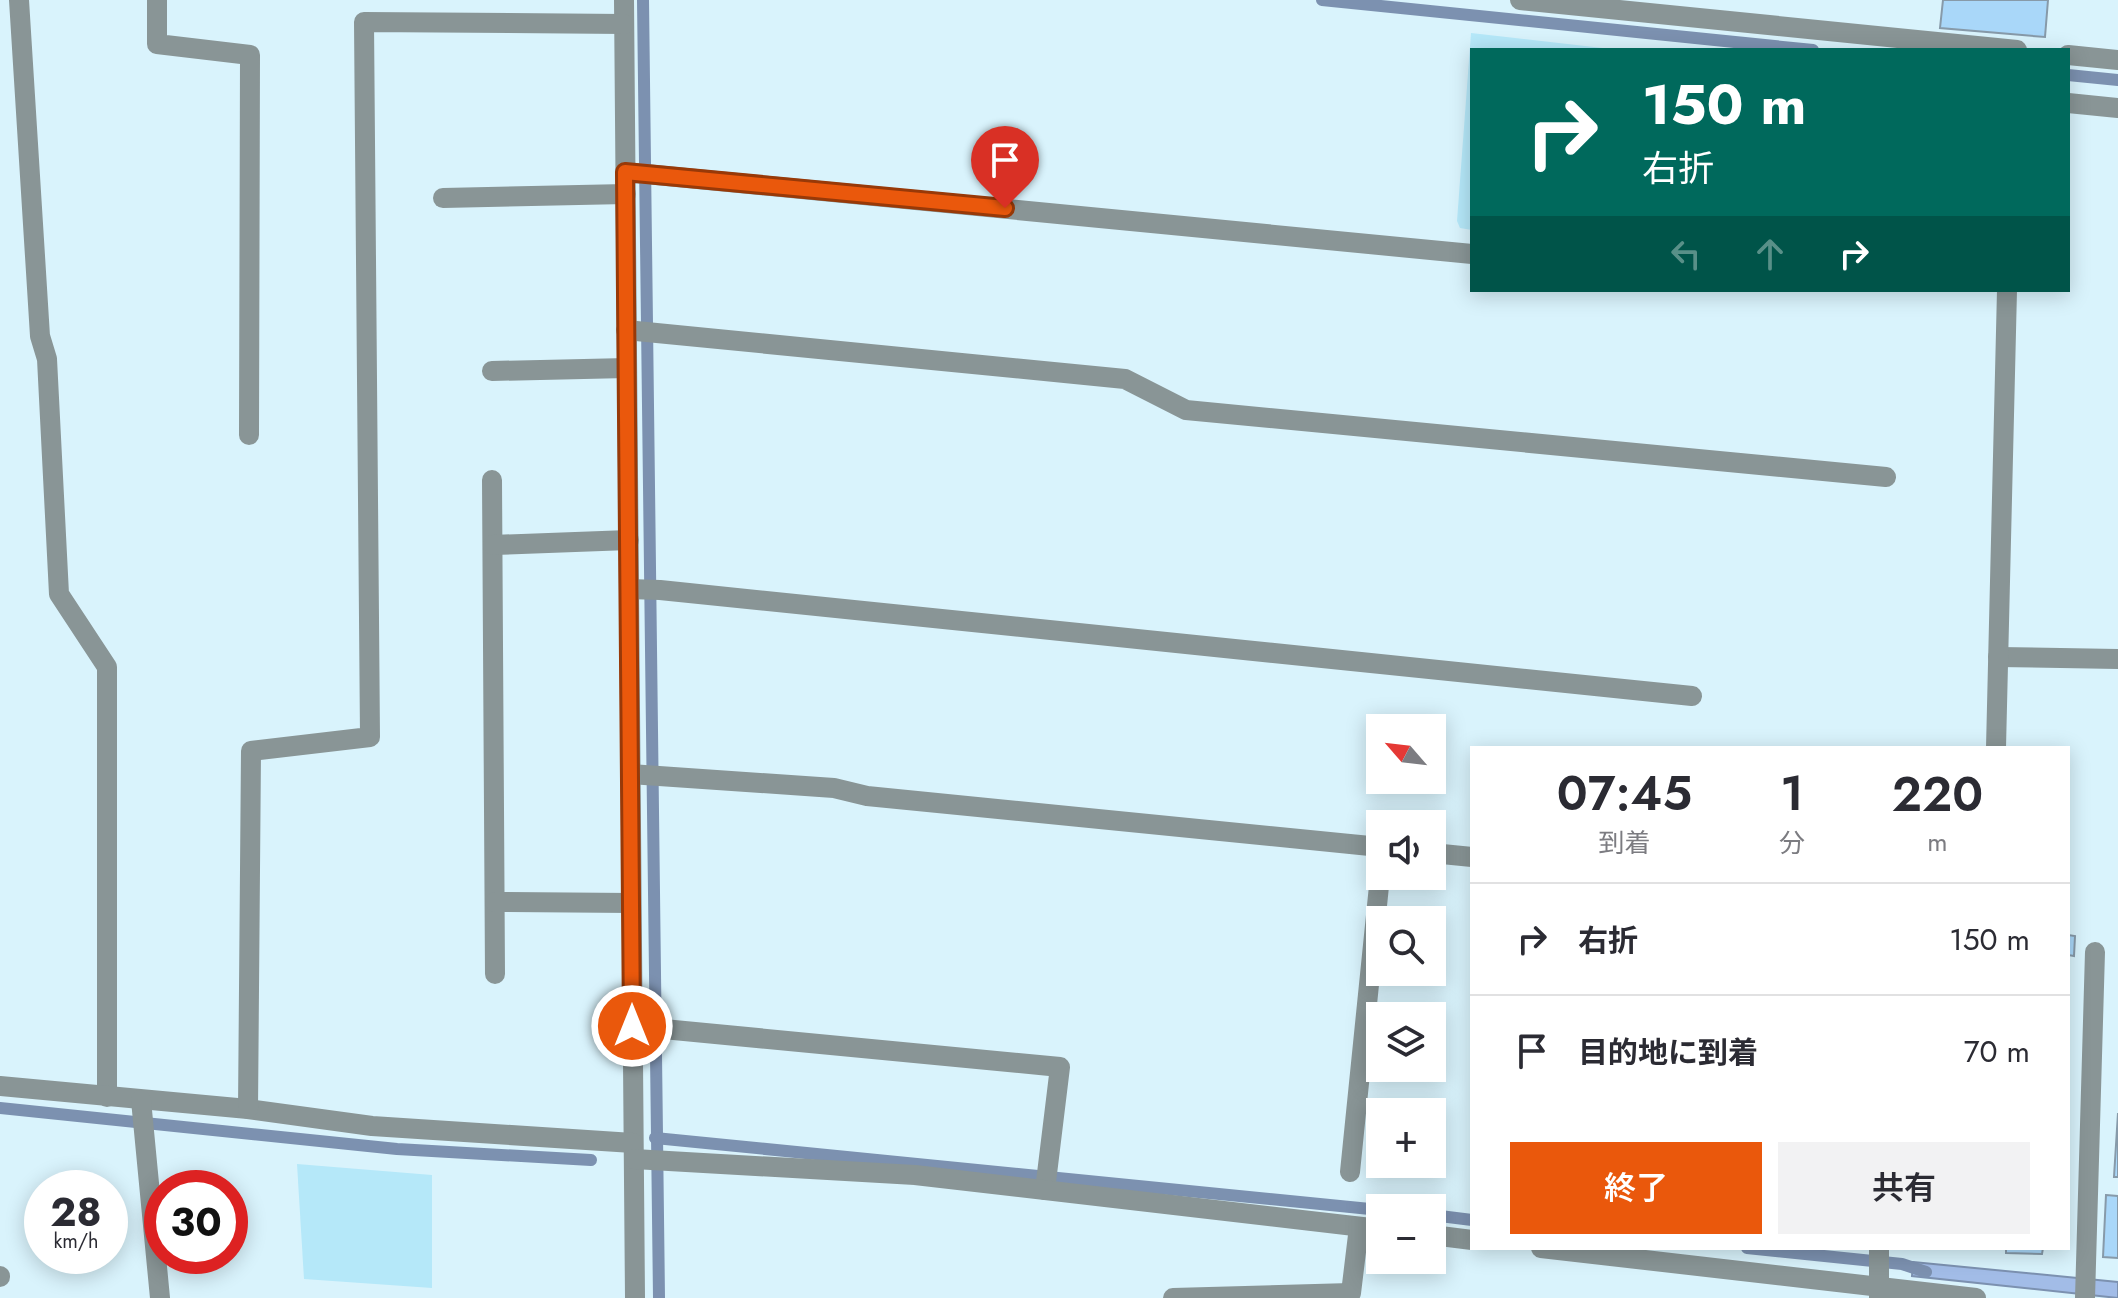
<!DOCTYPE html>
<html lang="ja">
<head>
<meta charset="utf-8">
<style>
	body { margin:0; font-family:Jost,"Noto Sans JP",sans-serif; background:#f2f2f3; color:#2b2b33; height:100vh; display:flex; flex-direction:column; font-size:30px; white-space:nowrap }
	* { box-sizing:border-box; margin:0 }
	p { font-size:26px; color:#7c7c81 }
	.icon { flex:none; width:44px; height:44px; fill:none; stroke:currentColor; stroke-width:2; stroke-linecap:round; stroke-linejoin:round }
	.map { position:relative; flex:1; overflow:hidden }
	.drawer { position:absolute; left:1470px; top:746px; width:600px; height:504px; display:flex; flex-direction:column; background:#fff; border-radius:0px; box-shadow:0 4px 20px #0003 }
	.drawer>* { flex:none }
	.banner { position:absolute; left:1470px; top:48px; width:600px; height:244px; border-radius:0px; box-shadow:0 4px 20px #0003; background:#00695c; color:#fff; overflow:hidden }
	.needle { width:52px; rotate:298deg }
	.buttons { position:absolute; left:1366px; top:714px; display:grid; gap:16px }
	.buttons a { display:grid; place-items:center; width:80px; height:80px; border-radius:0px; background:#fff; box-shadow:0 4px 20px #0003; font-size:40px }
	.speed { position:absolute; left:24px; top:1170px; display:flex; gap:16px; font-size:40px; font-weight:700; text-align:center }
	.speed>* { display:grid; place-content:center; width:104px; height:104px; border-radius:50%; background:#fff; box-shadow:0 4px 20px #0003; line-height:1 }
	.speed small { font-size:20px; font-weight:400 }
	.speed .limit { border:12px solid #d22; background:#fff; color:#111 }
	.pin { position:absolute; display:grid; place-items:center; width:68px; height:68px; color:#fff; margin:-82px -34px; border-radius:50% 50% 50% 0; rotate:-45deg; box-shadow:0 0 8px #0007 }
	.pin .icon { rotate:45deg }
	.me { position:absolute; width:88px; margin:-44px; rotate:0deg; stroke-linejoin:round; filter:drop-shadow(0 0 6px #0008) }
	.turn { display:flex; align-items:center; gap:28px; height:168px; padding:0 40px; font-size:36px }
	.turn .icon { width:104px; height:104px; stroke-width:2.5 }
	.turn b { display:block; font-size:56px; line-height:68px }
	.lanes { display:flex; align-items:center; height:76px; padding:0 40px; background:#0003; justify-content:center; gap:40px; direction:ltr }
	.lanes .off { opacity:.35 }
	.eta { display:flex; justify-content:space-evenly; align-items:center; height:136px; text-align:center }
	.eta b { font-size:48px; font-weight:600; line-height:56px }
	.cta { display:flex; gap:16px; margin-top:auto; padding:16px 40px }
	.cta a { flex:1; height:92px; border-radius:0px; background:#ea580c; color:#fff; font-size:32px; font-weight:600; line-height:92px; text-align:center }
	.cta a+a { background:#f2f2f3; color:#2b2b33 }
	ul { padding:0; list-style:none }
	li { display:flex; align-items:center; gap:24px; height:112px; padding:0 40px; border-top:2px solid #e1e1e2 }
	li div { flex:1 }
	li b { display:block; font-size:30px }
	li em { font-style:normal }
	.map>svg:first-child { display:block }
</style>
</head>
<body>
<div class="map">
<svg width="2118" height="1298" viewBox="0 0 2118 1298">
	<rect width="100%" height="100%" fill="#d9f3fc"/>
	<g fill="#b5e8f9">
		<polygon points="1471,33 1620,50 1472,50 1472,230 1460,228 1457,221"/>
		<polygon points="297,1164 432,1175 432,1288 304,1279"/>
	</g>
	<polygon fill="#a2bce7" stroke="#7c91b0" stroke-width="2" points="1913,1262 2118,1282 2118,1298 1912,1276"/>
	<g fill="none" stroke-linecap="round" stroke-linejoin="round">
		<g stroke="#7c91b0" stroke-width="12">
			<polyline points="643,0 659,1298"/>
			<polyline points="1322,0 1813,50"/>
			<polyline points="2068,75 2118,80"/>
			<polyline points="0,1108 397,1149 591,1160"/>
			<polyline points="655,1138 1380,1210"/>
			<polyline points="1432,1215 1472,1220"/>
			<polyline points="1747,1248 1902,1264 1926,1272"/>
		</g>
	</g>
	<g fill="#a9d7f9" stroke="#879aa9" stroke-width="2">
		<polygon points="1943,0 2048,0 2045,37 1940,28"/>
		<polygon points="2068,935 2075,936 2074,956 2068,955"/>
		<polygon points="2118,1113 2118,1177 2114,1177"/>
		<polygon points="2106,1195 2118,1196 2118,1258 2103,1257"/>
		<polygon points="2006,1248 2043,1248 2042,1254 2006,1253"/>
	</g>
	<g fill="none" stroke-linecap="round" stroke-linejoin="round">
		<g stroke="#899596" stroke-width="20">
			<polyline points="19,0 40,336 47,359 59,594 107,667 107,1097"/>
			<polyline points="157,0 157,44 250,55 249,435"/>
			<polyline points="624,0 635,1298"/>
			<polyline points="1520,0 2017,50"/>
			<polyline points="2068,55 2118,60"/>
			<polyline points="2068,103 2118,108"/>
			<polyline points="625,172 1472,254"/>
			<polyline points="443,198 626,194"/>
			<polyline points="626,330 1125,379 1186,410 1886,477"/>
			<polyline points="492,371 627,368"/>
			<polyline points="492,480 495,974"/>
			<polyline points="493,545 629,540"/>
			<polyline points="629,589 660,590 1692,696"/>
			<polyline points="1998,657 2118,659"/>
			<polyline points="1996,748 2007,290"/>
			<polyline points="630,774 834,788 867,796 1380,847"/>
			<polyline points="1432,853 1472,857"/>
			<polyline points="495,902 631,903"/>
			<polyline points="632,1026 1060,1067 1045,1190"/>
			<polyline points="0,1086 248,1109 372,1126 633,1143"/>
			<polyline points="141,1100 160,1298"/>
			<polyline points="248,1109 251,751 370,737 364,22 624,24"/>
			<polyline points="634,1159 915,1175 1380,1229"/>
			<polyline points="1350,1172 1380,876"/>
			<polyline points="1432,1235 1472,1240"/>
			<polyline points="1541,1248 1976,1298"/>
			<polyline points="0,1276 0,1277"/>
			<polyline points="1173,1298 1351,1293 1359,1227"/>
			<polyline points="1879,1298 1879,1248"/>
			<polyline points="2085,1298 2095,952"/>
		</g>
	</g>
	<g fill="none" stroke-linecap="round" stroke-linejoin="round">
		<defs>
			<polyline id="route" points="632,1026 625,172 1005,208"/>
		</defs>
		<use href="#route" stroke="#983908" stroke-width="20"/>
		<use href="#route" stroke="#ea580c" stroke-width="14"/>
	</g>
</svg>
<div class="buttons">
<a><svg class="needle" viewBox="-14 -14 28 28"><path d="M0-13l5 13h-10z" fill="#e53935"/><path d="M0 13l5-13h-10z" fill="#7c7c81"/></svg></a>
<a><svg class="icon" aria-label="sound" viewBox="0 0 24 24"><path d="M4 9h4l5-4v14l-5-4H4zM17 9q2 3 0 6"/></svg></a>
<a><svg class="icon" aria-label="search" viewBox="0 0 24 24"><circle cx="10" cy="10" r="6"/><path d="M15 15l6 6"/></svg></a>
<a><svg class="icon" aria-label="layers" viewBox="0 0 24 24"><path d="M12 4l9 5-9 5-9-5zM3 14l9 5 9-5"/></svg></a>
<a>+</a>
<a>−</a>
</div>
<div class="speed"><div>28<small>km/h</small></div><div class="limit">30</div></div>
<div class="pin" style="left:1005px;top:208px;background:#d93025"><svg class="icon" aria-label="arrive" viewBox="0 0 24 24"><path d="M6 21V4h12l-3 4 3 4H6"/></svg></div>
<svg class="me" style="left:632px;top:1026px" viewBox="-20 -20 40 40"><circle r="17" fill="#ea580c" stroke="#fff" stroke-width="3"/><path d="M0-11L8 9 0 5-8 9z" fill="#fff"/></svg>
<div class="banner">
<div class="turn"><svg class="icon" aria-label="right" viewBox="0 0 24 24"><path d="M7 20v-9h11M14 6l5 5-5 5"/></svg><div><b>150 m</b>右折</div></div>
<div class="lanes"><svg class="icon off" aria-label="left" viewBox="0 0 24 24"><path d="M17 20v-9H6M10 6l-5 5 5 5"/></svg><svg class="icon off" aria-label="ahead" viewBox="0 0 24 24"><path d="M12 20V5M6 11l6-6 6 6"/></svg><svg class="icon" aria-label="right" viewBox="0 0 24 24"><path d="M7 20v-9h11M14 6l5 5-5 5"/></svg></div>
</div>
<section class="drawer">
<div class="eta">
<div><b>07:45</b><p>到着</p></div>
<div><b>1</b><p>分</p></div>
<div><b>220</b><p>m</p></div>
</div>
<ul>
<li><svg class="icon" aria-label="right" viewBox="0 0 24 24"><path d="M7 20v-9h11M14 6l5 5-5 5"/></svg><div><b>右折</b></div><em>150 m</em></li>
<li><svg class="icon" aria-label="arrive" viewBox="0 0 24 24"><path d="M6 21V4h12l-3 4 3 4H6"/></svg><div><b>目的地に到着</b></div><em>70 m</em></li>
</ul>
<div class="cta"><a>終了</a><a>共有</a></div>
</section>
</div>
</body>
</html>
